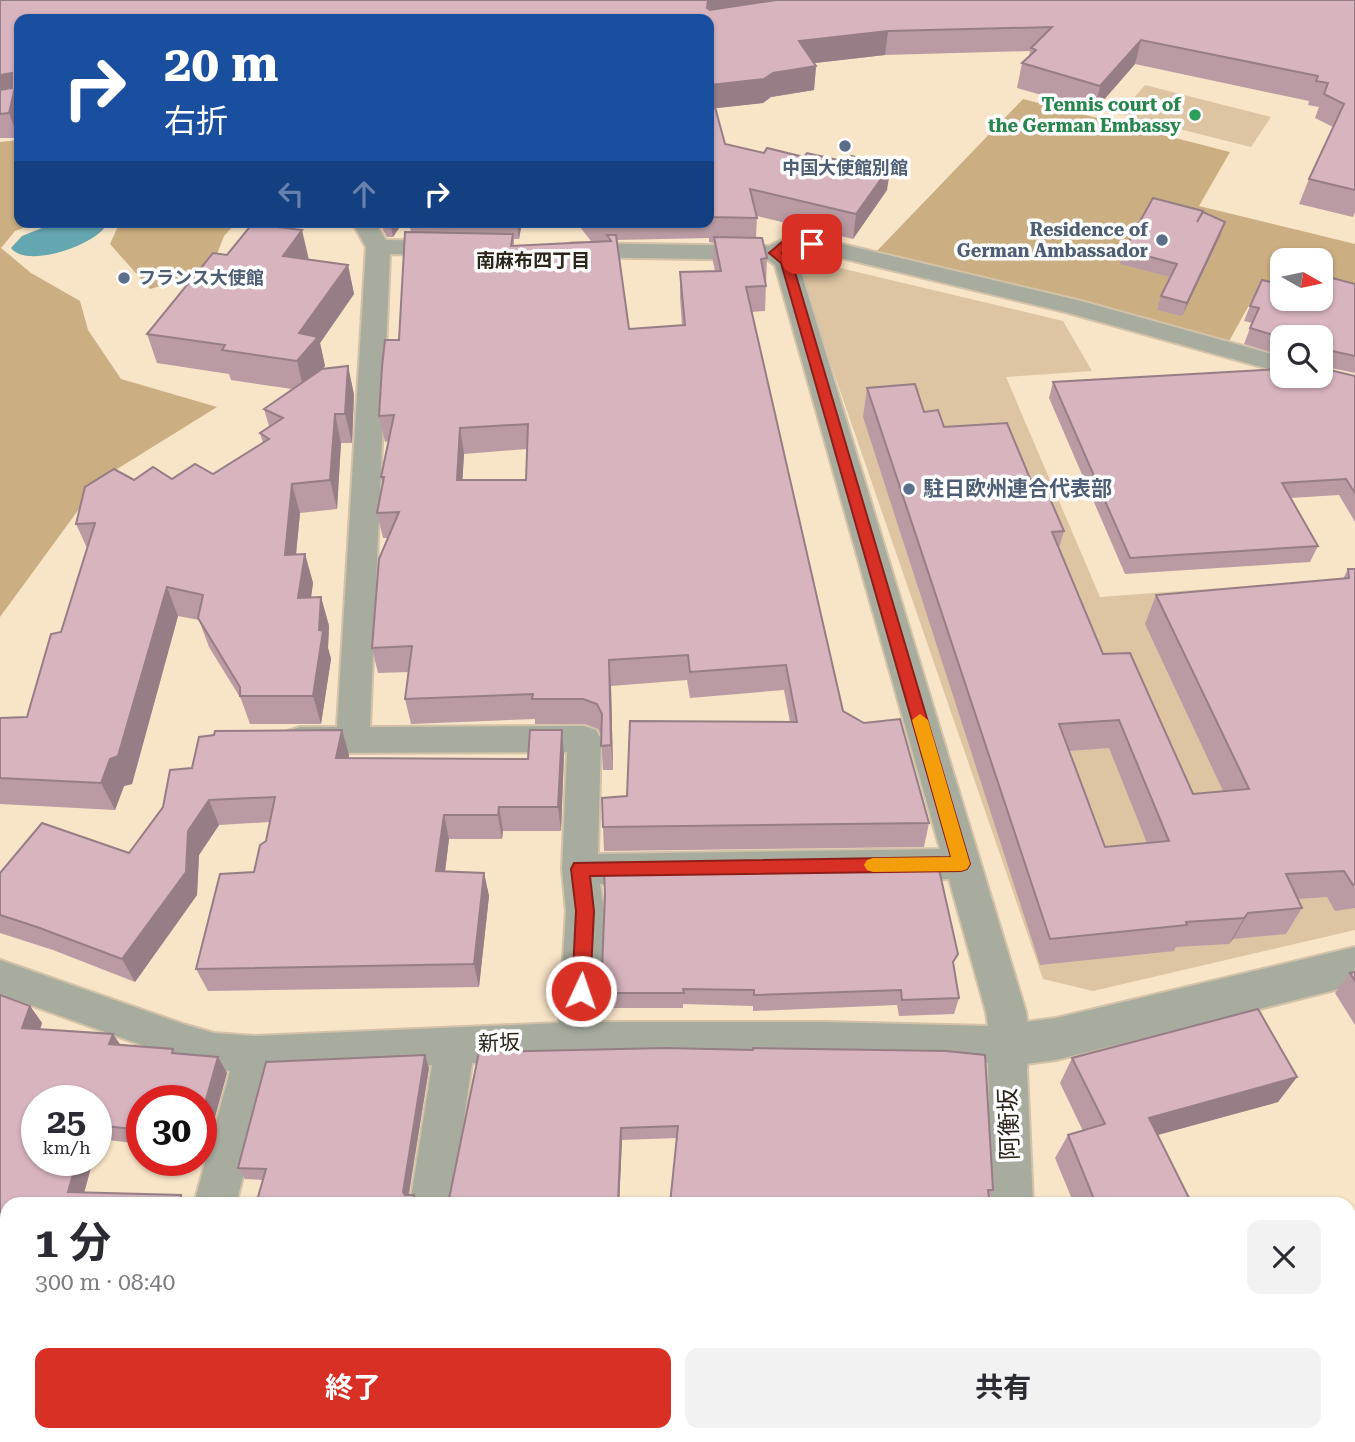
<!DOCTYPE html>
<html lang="ja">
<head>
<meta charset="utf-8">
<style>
	body { margin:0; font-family:"Roboto Serif","Noto Sans JP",serif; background:#f2f2f3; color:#2b2b33; height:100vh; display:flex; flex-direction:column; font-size:26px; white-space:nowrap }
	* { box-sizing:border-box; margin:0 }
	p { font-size:23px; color:#7c7c81 }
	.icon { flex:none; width:38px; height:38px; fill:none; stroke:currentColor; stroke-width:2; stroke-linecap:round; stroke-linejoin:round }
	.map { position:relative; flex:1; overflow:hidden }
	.details { position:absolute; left:0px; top:1197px; width:1356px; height:245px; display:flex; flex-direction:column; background:#fff; border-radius:21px 21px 0 0; box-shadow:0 2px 5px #0004 }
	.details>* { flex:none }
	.hud { position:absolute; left:14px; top:14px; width:700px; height:214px; border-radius:14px; box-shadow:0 2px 5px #0004; background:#1a4fa0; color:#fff; overflow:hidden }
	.needle { width:46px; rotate:99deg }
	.controls { position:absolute; left:1270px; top:248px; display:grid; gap:14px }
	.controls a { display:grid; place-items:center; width:63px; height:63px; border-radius:14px; background:#fff; box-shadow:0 2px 5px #0004; font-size:35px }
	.speed { position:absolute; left:21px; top:1085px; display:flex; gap:14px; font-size:35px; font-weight:700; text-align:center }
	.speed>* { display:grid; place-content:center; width:91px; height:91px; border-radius:50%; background:#fff; box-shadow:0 2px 5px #0004; line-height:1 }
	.speed small { font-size:18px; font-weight:400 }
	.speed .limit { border:10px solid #d22; background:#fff; color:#111 }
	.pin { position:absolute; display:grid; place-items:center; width:60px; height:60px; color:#fff; margin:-30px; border-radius:14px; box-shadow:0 4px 10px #0006 }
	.me { position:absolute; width:77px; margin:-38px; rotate:3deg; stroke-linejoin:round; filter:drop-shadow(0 0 5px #0008) }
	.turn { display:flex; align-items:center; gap:24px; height:147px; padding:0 35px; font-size:32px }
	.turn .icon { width:91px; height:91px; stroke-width:2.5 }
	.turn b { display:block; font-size:49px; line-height:60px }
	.lanes { display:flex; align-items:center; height:66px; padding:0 35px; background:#0003; justify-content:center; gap:35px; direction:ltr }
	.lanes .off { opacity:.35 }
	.round { display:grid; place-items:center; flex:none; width:74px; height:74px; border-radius:14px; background:#f2f2f3 }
	.headline { display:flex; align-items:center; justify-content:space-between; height:119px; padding:0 35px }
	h1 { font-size:42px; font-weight:700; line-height:52px }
	.primary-button { display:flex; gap:14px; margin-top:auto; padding:14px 35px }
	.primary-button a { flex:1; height:80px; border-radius:14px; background:#d93025; color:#fff; font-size:28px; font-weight:700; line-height:80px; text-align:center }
	.primary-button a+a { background:#f2f2f3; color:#2b2b33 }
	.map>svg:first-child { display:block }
</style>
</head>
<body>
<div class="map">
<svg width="1355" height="1442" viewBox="0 0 1355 1442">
	<rect width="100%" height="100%" fill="#f8e4c7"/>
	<g fill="#ddc5a3">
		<polygon points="1145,85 1271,117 1251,147 1120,114"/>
		<polygon points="794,257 1063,321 1092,371 1006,377 1100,597 1261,585 1355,768 1355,930 1093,991 1043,979"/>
	</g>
	<g fill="#cbae82">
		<polygon points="1023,99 1230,152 1199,206 1355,244 1355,297 1321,291 1321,261 1283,261 1283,291 1259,287 1227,345 875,253"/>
		<polygon points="19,140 19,222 40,222 15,231 1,248 31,273 80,301 88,330 121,379 217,407 101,479 0,617 0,142"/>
		<polygon points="115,222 237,222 224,236 210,272 150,289 110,244 119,224"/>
	</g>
	<path fill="#65a7b0" d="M57,222L105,224V227C93,245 27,269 11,248L22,236Z"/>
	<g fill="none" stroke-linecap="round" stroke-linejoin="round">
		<defs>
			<g id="minor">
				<path d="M352,222H375L386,240L449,241L457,243L461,248L457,253L449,255L390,254L370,727L584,726L596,730L601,739L598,854L940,849L775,265L768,260L573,257L565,255L561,250L565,245L573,243L769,246L786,238L812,237L1081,301L1283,357V373L1065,312L812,251L790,253L798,262L1026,1012L1030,1045L1027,1070L1033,1204H991L988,1063C816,1058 644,1055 472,1063L452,1204H410L432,1065L270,1072L236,1204H194L230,1071L214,1069L183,1060L0,994V960L183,1024L214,1033L255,1036L559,1023L566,911L562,869L567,752L300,753L288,749L283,740L288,731L300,727H337L366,247ZM949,879L986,1012L988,1026L825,1022H599L604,911L600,884Z"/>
				<polygon points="131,1435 179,1435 177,1442 129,1442"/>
				<polygon points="370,1435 418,1435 417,1442 369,1442"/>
				<rect x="1001" y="1435" width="48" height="7"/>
			</g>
			<polygon id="tertiary" points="1355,947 1355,985 1056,1060 1010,1066 994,1060 987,1045 994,1030 1010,1024 1056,1018"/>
		</defs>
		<use href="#minor" stroke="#d3c2a8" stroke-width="4"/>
		<use href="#tertiary" stroke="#d3c2a8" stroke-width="4"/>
		<use href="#minor" fill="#a7ac9f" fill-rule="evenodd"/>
		<use href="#tertiary" fill="#a7ac9f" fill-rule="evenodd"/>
	</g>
	<g fill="#ba9ba4" fill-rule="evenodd">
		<path d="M0,0H1355V212L1353,217L1299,204L1309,179L1333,127L1315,118L1319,107L1308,105L1309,101L1135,64L1095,110L1017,88L1022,63L1029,56L1030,51L885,55L814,63L816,66L814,90L771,97L763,103L715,108L725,144L887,190L853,239L757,216L756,237L767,258L765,311L751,312L843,711L929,823L924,847L604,851L603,827L627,796L790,722L784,690L690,698L687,680L611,686L613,770H603L601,735L598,729L585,724H535V719L411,724L405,699L409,672L378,673L372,648L388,538H383L377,513L383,485L381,477L388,441L385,442L379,416L399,340L411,232L409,222H522L519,239H514V246L607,241H591L576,222H709V19H19L18,138H0ZM709,238V242L714,243L713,262L715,271L680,272V297L682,325L629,329L617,240ZM527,449L526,480H462L464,454Z"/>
		<polygon points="1202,214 1225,222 1220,236 1182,316 1157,310 1161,296 1170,277 1120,264 1124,250"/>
		<polygon points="382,222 403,222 393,237 387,237 383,230"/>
		<polygon points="227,255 309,259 348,265 354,294 320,343 325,366 323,369 348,366 354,395 352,443 341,443 337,509 300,513 296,555 305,554 313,583 311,597 321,597 329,626 328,648 331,659 321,724 250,724 241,699 209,647 199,620 178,616 132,784 124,786 115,810 0,804 0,778 27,717 61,632 87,548 76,524 134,480 172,479 213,474 263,443 260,433 269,426 264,409 292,389 231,380 229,374 157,363 147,334"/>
		<polygon points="1355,284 1355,373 1321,366 1321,338 1283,338 1283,356 1244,344 1252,323 1244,321 1250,306"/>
		<polygon points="1355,376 1355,522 1339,495 1290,498 1318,546 1310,562 1125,574 1049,398 1053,382"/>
		<path d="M867,388L924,412L1036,493L1064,531L1059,548L1103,654L1193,794L1223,791L1145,624L1156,595L1343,579L1348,569H1355V908L1335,911L1327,897L1298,899L1302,908L1286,934L1233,939L1229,944L1176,947L1174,951L1040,965L863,417ZM1109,748L1147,843L1105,847L1069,751Z"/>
		<polygon points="342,730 349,755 349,758 528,759 564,755 561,831 503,831 502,839 449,839 445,872 484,873 489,896 479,987 208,991 196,969 254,872 266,841 270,822 219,825 199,855 197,895 135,982 53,950 0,933 0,873 129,853 192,768"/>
		<polygon points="954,968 959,998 954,1014 899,1016 897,1005 753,1011 753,1006 683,1004 683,1008 602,1008 601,993"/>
		<polygon points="1355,972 1355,1025 1335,993 1350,973"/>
		<polygon points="0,995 30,1006 42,1023 40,1029 120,1045 173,1049 176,1054 218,1057 227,1073 209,1139 201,1138 201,1101 142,1101 142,1144 99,1139 96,1150 96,1101 37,1160 93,1160 84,1193 7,1435 0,1442"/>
		<polygon points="479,1052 993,1190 989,1198 990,1204 670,1204 677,1138 622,1140 619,1204 448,1204"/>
		<polygon points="1072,1058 1297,1077 1278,1102 1158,1135 1192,1204 1074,1204 1055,1158 1068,1135 1083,1131 1060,1083"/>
		<polygon points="429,1068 409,1195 263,1180 245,1179 238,1168"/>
		<polygon points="425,1435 834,1435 643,1437 618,1442 424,1442"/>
		<polygon points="1105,1435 1290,1435 1355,1442 1098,1442"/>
	</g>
	<g fill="#977e86">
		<polygon points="708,0 792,0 708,19 707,8"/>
		<polygon points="888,31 885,55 798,65 799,41"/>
		<polygon points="1141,40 1135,64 1095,110 1100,86"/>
		<polygon points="816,66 814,90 771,97 763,103 709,109 709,85"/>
		<polygon points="19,71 19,133 18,138 9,113 0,100 0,75"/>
		<polygon points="891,165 887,190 853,239 856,214"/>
		<polygon points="390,222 403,222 393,237"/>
		<polygon points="517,222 522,222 519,239"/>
		<polygon points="1225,222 1220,236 1182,316 1187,303"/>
		<polygon points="302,230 309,260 283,256"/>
		<polygon points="348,265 354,294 320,343 325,366 304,391 297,361 299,333"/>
		<polygon points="1328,350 1321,366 1321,361 1325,352"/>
		<polygon points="348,366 354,395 352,443 345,414"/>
		<polygon points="335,414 341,443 337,509 330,480"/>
		<polygon points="460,428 464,454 461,506 457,480"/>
		<polygon points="292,484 300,513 293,584 285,555"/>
		<polygon points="305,554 313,583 307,626 298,598"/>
		<polygon points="167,587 178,616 132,784 124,786 115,810 101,783"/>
		<polygon points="321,597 329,626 328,648 331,659 321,724 313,696"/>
		<polygon points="609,660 611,686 613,770 611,745"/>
		<polygon points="342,730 349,755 344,783 336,758"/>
		<polygon points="562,730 564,755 561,831 558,807"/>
		<polygon points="209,800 219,825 199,855 197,895 135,982 122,959 188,831"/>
		<polygon points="499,807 503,831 502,839 498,815"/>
		<polygon points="444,815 449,839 442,895 436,871"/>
		<polygon points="484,873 489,896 479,987 474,964"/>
		<polygon points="1248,913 1233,939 1229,944 1244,918"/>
		<polygon points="30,1006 42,1023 35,1045 22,1028"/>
		<polygon points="113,1034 124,1050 109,1044"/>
		<polygon points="425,1055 429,1068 407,1204 403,1192"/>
		<polygon points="218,1057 227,1073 209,1139 201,1127 201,1117"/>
		<polygon points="1297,1077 1278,1102 1135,1141 1149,1118"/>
		<polygon points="621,1128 622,1140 619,1204 618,1204"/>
		<polygon points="96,1136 99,1139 96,1150"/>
		<polygon points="77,1160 93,1160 81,1204 68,1192"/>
		<polygon points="181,1195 187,1204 179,1204"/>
		<polygon points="1355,1310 1355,1323 1349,1325 1349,1311"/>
		<polygon points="101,1435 117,1435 115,1442 99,1442"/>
		<polygon points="346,1435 354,1435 353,1442 345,1442"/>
	</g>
	<g fill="#d8b4bf" stroke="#977e86" stroke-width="2" fill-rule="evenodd">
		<polygon points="0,0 708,0 707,8 710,10 776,0 1355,0 1355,190 1309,179 1344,104 1324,94 1328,83 1316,81 1318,76 1141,40 1100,86 1022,63 1036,50 1031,48 1052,27 888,31 799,41 816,66 773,73 764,79 709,85 725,144 764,153 767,148 804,157 807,153 847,162 851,156 891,165 856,214 750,189 757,218 710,217 709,213 709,19 19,19 19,71 9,113 0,114 0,90 12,88 12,73 0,75"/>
		<polygon points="1153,198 1203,211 1197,222 1203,212 1225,222 1187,303 1161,296 1177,264 1124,250"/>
		<polygon points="252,224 302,230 283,256 348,265 299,333 318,337 297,361 222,350 225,345 147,334 213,253 227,255"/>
		<path d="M405,232L513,234L511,246L611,241L607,235H616L629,329L685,325L680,272L721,271L714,237L762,238L767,258L761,259L766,286L746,287L843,711L864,723L900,719L929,823L603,827L602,798L627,796L630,721L797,722L786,665L690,672L688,655L609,660L611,745L601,746L602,714L597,704L583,699H532L533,694L405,699L412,646L372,648L379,559L399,512L377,513L384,477H381L394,415L379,416L382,367L385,340H399ZM528,424L526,480H457L460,428Z"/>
		<polygon points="1321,275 1355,284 1355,356 1328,350 1325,352 1321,350 1321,338 1283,338 1250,328 1259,308 1250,306 1262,280 1283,285 1283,299 1321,299"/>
		<polygon points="348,366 345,414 335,414 330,480 292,484 285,555 305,554 298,598 321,597 319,630 323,631 313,696 240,696 240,687 198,618 203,595 167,587 118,756 110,759 101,783 0,778 0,718 27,717 51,634 61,632 95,523 76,524 85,487 114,469 134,480 153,467 172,479 195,464 213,474 269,439 260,433 283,418 264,409 322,369"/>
		<polygon points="1321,368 1355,376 1355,493 1346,479 1282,483 1318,546 1130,558 1053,382 1283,369 1283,376 1321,376"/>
		<path d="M915,384L924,412L938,410L944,427L1007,423L1036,493L1047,492L1064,531L1052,532L1103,654L1130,653L1193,794L1249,789L1156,595L1349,578L1348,569H1355V884L1353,885L1344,871L1286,874L1302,908L1248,913L1244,918L1186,922L1187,925L1050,939L867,388ZM1119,720L1169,841L1105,847L1059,724Z"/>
		<polygon points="342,730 336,758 528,759 530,730 562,730 558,807 499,807 498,815 444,815 436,871 484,873 474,964 196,969 220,874 254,872 260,845 266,841 275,797 209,800 188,831 186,872 122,959 37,927 0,915 0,873 42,823 129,853 163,807 170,770 192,768 199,737 214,735 215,731"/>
		<polygon points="938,865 958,954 953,962 959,998 902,1000 901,990 754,995 754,990 683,989 684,993 601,993 605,895 604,870"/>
		<polygon points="1355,972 1355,981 1350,973"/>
		<polygon points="0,995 30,1006 22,1028 113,1034 109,1044 173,1049 172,1053 218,1057 201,1117 201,1101 142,1101 142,1130 96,1125 96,1101 37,1101 37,1160 77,1160 68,1192 181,1195 179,1204 7,1204 7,1435 101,1435 99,1442 0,1442 3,1432 0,1431"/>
		<polygon points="1258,1009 1297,1077 1149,1118 1192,1204 1085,1204 1094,1199 1068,1135 1105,1124 1072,1058"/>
		<polygon points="665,1048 753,1050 753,1048 946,1051 985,1055 993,1190 988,1190 990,1204 670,1204 678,1126 621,1128 618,1204 448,1204 479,1052"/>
		<polygon points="425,1055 403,1192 405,1195 414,1195 414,1204 256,1204 266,1169 238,1168 266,1062"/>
		<polygon points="1355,1221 1355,1310 1349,1311 1349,1223"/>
		<polygon points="1349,1419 1355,1430 1355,1442 1114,1442 1111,1435 1349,1435"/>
		<polygon points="178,1435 346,1435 345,1442 176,1442"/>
		<polygon points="425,1435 611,1435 589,1440 589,1442 424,1442"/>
		<rect x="643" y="1435" width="191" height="7"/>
	</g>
	<polygon fill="#d93025" stroke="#8d1f18" stroke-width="2" points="812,241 816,242 816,247 789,248 782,253 792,262 970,864 967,869 961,871 590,876 594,911 590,991 587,997 581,1000 574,997 572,991 576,911 571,869 574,863 951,857 781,263 769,253 782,242"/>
	<polygon fill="#f59e0b" points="920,714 928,720 970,864 967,869 961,871 873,872 867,870 864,865 867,860 873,858 951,857 912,720"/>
	<circle fill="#2e9e5b" stroke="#fff" stroke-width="2.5" cx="1195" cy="115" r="7"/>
	<g fill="#5c6f8a" stroke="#fff" stroke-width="2.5">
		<circle cx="845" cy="146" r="7"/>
		<circle cx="1162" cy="240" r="7"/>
		<circle cx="124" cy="278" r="7"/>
		<circle cx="909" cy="489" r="7"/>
	</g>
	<g text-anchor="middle" stroke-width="7" stroke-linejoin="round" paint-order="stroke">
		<g font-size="18" font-weight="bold" fill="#27864d" stroke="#fff" text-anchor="end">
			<text x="1181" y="111">Tennis court of<tspan x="1181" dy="21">the German Embassy</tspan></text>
		</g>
		<g font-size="18" font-weight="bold" fill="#4e5e75" stroke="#fff">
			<text x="845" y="174">中国大使館別館</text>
			<text x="1148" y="236" text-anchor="end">Residence of<tspan x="1148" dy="21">German Ambassador</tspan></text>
			<text x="138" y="284" text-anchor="start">フランス大使館</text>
		</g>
		<g font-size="19" font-weight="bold" fill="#2c251a" stroke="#fff">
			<text x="533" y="267">南麻布四丁目</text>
		</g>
		<g font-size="21" font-weight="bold" fill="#4e5e75" stroke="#fff" text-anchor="start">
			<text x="923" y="496">駐日欧州連合代表部</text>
		</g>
		<g font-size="21" fill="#2c251a" stroke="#fff">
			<text transform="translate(499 1043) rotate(-2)" y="7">新坂</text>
		</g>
		<g font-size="24" fill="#2c251a" stroke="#fff">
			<text transform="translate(1009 1124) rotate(-92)" y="8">阿衡坂</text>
		</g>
	</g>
</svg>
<div class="controls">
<a><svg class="needle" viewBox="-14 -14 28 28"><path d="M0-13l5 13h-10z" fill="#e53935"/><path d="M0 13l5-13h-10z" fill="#7c7c81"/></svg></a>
<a><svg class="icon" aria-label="search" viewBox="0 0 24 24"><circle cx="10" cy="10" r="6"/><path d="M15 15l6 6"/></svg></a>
</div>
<div class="speed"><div>25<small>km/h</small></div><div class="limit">30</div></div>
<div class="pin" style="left:812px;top:244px;background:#d93025"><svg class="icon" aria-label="arrive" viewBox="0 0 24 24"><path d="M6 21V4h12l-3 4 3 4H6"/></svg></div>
<svg class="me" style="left:581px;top:991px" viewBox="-20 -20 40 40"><circle r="17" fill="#d93025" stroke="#fff" stroke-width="3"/><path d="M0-11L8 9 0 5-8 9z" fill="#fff"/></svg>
<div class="hud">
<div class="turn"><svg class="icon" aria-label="right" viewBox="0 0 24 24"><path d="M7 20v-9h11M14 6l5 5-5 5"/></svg><div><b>20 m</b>右折</div></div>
<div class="lanes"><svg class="icon off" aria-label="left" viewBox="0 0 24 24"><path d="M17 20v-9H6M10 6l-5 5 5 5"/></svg><svg class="icon off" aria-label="ahead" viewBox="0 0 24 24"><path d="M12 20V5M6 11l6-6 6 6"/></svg><svg class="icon" aria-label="right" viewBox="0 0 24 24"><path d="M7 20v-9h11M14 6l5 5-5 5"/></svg></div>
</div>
<section class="details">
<div class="headline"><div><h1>1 分</h1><p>300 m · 08:40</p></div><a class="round"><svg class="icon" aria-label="close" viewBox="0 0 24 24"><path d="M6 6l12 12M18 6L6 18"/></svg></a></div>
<div class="primary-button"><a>終了</a><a>共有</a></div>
</section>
</div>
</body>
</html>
